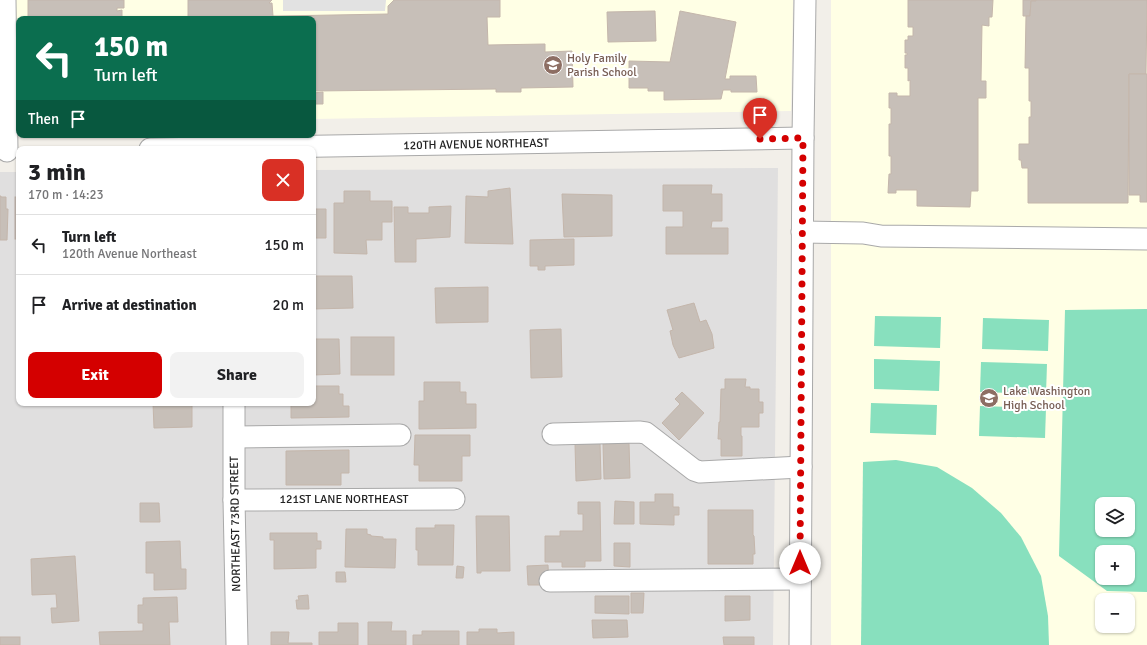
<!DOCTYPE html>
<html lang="en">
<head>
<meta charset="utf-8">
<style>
	body { margin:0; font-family:Signika,sans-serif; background:#f2f2f2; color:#202124; height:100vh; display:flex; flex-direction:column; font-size:15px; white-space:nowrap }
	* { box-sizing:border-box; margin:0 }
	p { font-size:13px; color:#757577 }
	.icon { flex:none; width:22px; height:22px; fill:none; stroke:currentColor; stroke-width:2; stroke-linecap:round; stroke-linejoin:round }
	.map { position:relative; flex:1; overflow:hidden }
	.side { position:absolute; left:16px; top:146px; width:300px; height:260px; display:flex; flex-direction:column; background:#fff; border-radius:8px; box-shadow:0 1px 3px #0004 }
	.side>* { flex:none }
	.banner { position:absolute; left:16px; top:16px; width:300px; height:122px; border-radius:8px; box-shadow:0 1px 3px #0004; background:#0b6e4f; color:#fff; overflow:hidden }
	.buttons { position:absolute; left:1095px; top:497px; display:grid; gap:8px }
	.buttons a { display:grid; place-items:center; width:40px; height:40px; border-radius:8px; background:#fff; box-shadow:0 1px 3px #0004; font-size:20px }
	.pin { position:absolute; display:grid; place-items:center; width:34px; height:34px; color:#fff; margin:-41px -17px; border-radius:50% 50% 50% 0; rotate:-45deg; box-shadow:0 0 4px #0007 }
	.pin .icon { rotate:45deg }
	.me { position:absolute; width:44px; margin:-22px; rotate:0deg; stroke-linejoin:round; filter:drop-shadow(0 0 3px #0008) }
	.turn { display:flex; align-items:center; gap:14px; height:84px; padding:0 12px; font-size:18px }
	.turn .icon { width:52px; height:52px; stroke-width:2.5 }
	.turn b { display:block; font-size:28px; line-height:34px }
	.then { display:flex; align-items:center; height:38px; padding:0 12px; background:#0003; gap:8px; font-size:15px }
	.round { display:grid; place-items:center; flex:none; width:42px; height:42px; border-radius:8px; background:#f2f2f2 }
	.head { display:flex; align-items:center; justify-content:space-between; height:68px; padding:0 12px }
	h1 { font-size:24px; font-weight:800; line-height:30px }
	.button { display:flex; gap:8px; margin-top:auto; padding:8px 12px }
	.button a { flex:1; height:46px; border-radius:8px; background:#d40000; color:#fff; font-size:16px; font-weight:800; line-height:46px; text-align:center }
	.button a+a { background:#f2f2f2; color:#202124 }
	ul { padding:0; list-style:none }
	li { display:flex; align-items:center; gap:12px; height:60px; padding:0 12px; border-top:1px solid #e0e0e0 }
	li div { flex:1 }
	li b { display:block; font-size:15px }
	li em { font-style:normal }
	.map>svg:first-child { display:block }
</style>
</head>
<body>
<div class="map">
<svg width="1147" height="645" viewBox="0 0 1147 645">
	<rect width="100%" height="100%" fill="#f2efe9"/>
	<polygon fill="#e0dfdf" points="778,168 773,645 0,645 0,172 19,172 19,403 313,403 313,170"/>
	<g fill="#ffffe5" fill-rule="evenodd">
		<polygon points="0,0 793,0 791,111 313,119 313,19 19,19 19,124 0,124"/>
		<path d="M831,0H1147V645H831ZM1102,504H1128V530H1102ZM1102,552H1128V578H1102ZM1102,600H1128V626H1102Z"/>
	</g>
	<g fill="#88e0be" fill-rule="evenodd">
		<path d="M1147,309V592L1107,591L1059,556L1065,310ZM1102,504H1128V530H1102ZM1102,552H1128V578H1102Z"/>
		<polygon points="875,316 941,317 940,348 874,346"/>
		<polygon points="983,318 1049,320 1048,351 982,349"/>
		<polygon points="874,359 940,361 939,391 874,389"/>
		<polygon points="981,362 1047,364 1046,394 980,392"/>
		<polygon points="871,403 937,405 936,435 870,433"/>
		<polygon points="980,406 1046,408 1045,438 979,436"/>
		<polygon points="896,460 937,467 972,488 1001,513 1021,537 1041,576 1048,616 1049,645 861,645 863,462"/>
	</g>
	<polygon fill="#e2e2e2" points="283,0 386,0 385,11 283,11"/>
	<g fill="#c7bfb8" stroke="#c4b6ab">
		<polygon points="28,0 124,0 124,8 117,8 117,11 122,10 122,19 28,19"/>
		<polygon points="188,0 272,0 269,3 272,3 273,16 279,16 279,19 188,19"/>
		<polygon points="394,0 500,0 500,17 487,17 488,45 545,44 545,52 572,51 573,87 521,88 521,92 496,92 496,89 313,91 313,19 279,19 279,16 388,14 388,6"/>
		<polygon points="908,0 993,0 992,17 989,17 989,26 982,25 981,81 986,81 986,98 978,98 978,191 971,191 970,207 917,206 917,190 896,190 896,193 888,193 889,174 891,174 891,156 889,156 889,124 891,124 891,108 889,108 889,93 897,93 897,96 910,96 910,80 908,81 908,68 905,68 905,55 907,55 907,53 905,53 905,40 908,40 908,36 913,36 913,27 908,27"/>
		<polygon points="1023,0 1036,0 1036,1 1031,1 1030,16 1023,16"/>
		<polygon points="1036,0 1147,0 1146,74 1129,74 1128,203 1028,203 1028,168 1022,168 1021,160 1019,160 1019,144 1029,144 1029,117 1031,117 1031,101 1029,101 1029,68 1025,68 1026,16 1030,16 1031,1 1036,1"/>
		<polygon points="655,11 656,41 608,42 607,12"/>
		<polygon points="680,11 736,22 725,79 730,79 730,76 756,76 757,92 731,92 731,90 723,90 721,99 664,100 664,91 648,91 648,88 629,88 629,61 670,62"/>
		<polygon points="1129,74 1147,74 1147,202 1140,202 1140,195 1129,195"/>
		<polygon points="323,92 323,104 313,104 313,93"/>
		<polygon points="663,185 712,185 711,194 722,194 722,221 712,221 711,228 728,228 728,254 666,254 666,227 683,227 683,211 663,211"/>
		<polygon points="510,188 513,244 465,243 466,196 488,197 488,191"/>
		<polygon points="344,191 370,191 370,201 392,201 392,222 382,222 382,240 366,240 367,254 334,253 334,203 344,203"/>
		<polygon points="562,194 612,195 612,236 564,237"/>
		<polygon points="0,196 1,196 1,197 6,197 6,209 8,209 7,240 0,240"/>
		<rect x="15" y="197" width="4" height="42"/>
		<polygon points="451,206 450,237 416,239 416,262 395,262 394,207 408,207 408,213 429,213 429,207"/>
		<polygon points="313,209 326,209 326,238 313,238 314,254 313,254"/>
		<polygon points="574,239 574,265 545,266 545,270 538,270 538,266 530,266 530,240"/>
		<polygon points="313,276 352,276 353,308 313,309"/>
		<polygon points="488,287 488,322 436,323 435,288"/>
		<polygon points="694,303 700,322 706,320 712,334 714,348 679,358 673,345 670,331 673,330 667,310"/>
		<polygon points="561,329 562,377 531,378 530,330"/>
		<rect x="351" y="337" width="43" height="38"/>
		<polygon points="313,339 339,339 340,374 313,375"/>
		<polygon points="725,379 746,379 745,387 750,387 750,389 759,389 759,402 763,402 763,413 759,413 759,427 741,427 741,436 742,436 742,456 721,456 721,439 718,439 719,422 720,422 721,389 725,389"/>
		<polygon points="424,382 460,382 460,392 466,392 466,404 476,404 476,428 419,429 419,401 424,401"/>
		<polygon points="313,386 339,386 339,394 343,394 343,406 349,406 349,417 291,418 291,403 313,403"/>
		<polygon points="682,392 704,413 679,440 662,423 680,404 675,399"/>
		<polygon points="153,403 192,403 192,427 154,428"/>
		<polygon points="415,435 470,435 470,456 462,456 462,481 419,481 419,465 414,465"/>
		<polygon points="600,443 601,479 576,481 575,444"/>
		<polygon points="629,443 630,478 604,479 603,444"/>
		<polygon points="349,450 349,473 341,473 341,485 286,485 286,451"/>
		<polygon points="655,494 673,494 673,507 679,507 679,515 674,515 674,525 640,524 640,502 655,502"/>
		<polygon points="615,501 634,502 634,524 614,524"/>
		<polygon points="578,502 600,502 601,561 585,561 585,567 562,567 562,562 545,562 545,536 560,536 560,531 583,531 583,514 578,514"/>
		<polygon points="140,503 159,503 160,522 140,522"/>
		<polygon points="708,510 753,510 753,535 754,536 755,554 753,554 753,564 708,564"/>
		<polygon points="476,516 509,516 510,571 481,571 481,573 477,573"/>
		<polygon points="435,525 454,525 453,565 418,565 418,550 416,550 416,528 435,528"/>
		<polygon points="346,529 367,529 367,534 371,535 371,536 383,537 383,539 396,539 395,568 345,567"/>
		<polygon points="270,533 317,533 317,541 321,541 321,549 316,549 316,568 274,569 274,540 270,540"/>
		<polygon points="180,541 181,569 186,569 186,589 154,590 154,573 146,573 146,542"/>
		<polygon points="614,543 630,543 630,567 614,566"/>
		<polygon points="75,556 79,621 52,623 51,608 57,608 56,594 32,595 31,559"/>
		<polygon points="548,565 549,585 528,585 527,566"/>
		<polygon points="457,566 464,567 463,578 456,578"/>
		<polygon points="336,572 345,572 346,582 336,582"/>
		<polygon points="631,593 644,593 643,613 631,613"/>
		<polygon points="308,595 309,609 297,609 296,600 299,600 298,596"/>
		<polygon points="595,596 629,596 629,614 595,613"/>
		<polygon points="725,596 750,596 750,620 725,621"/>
		<polygon points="177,597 178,622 169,622 170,645 100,645 99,632 143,631 143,623 138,623 138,605 143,605 143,598"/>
		<polygon points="592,620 627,620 628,637 593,638"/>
		<polygon points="368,622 392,622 391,631 406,631 406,645 368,645"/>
		<polygon points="338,623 358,623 358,645 319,645 319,632 338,632"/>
		<polygon points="479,629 497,629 497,633 514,632 514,645 467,645 467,632 479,632"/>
		<polygon points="422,631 459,631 459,645 413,645 413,635 422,635"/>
		<polygon points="271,632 289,632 288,643 312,643 312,645 271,645"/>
		<rect x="0" y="637" width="20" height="8"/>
		<polygon points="723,637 754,637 754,645 724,645"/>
	</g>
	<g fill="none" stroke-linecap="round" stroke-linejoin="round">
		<defs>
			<g id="minor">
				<polyline points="5,0 7,151"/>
				<polyline points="150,149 803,138"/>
				<polyline points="802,232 863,233 881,236 1147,239"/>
				<polyline points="234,403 234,500 237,645"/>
				<polyline points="553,434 639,432 646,433 694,470 700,472 801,467"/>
				<polyline points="235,437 400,435"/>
				<polyline points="234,500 454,499"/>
				<polyline points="550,581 800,579"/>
				<polyline points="800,645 803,138 805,0"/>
			</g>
		</defs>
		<use href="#minor" stroke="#a9a9a9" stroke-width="23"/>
		<use href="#minor" stroke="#fff" stroke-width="21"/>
	</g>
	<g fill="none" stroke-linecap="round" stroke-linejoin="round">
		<polyline stroke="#d40000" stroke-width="7" stroke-dasharray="0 12.6" points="760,139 803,138 800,563"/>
	</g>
	<defs>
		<symbol id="school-disc" viewBox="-11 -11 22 22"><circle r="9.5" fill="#8d6e63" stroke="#fff"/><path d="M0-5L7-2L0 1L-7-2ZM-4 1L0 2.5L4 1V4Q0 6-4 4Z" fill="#fff"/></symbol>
	</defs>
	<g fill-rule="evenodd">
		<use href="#school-disc" x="542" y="54" width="22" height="22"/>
		<use href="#school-disc" x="978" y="387" width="22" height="22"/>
	</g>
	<g text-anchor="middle" stroke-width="4" stroke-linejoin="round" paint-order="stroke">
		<g font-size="12" fill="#785e54" stroke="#fff" text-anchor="start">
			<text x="567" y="62">Holy Family<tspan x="567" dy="14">Parish School</tspan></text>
			<text x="1003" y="395">Lake Washington<tspan x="1003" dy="14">High School</tspan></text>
		</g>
		<g font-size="12" fill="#222" stroke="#fff">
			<text transform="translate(476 144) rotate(-1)" y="4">120TH AVENUE NORTHEAST</text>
			<text x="344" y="503">121ST LANE NORTHEAST</text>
			<text transform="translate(235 524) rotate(-91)" y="4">NORTHEAST 73RD STREET</text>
		</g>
	</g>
</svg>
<div class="buttons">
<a><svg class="icon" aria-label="layers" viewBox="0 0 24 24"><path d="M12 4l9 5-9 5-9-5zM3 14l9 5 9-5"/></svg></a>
<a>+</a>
<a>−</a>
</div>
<div class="pin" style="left:760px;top:139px;background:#d93025"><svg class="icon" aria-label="arrive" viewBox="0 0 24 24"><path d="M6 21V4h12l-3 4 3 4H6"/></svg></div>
<svg class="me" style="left:800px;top:563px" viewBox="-20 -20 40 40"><circle r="19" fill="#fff"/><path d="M0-13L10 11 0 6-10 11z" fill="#d40000"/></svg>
<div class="banner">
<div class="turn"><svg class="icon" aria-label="left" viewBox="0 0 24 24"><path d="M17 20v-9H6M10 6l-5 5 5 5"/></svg><div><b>150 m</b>Turn left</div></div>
<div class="then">Then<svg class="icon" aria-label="arrive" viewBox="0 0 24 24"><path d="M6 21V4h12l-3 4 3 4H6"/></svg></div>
</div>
<section class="side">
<div class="head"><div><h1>3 min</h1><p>170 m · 14:23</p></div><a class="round" style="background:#d93025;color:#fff"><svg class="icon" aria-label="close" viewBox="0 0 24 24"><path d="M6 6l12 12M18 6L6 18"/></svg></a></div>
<ul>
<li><svg class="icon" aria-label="left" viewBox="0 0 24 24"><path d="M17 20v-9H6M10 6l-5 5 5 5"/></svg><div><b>Turn left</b><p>120th Avenue Northeast</p></div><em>150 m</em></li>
<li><svg class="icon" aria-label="arrive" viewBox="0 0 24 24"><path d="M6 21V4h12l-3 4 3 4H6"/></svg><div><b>Arrive at destination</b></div><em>20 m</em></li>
</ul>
<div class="button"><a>Exit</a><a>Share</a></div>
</section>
</div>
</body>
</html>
